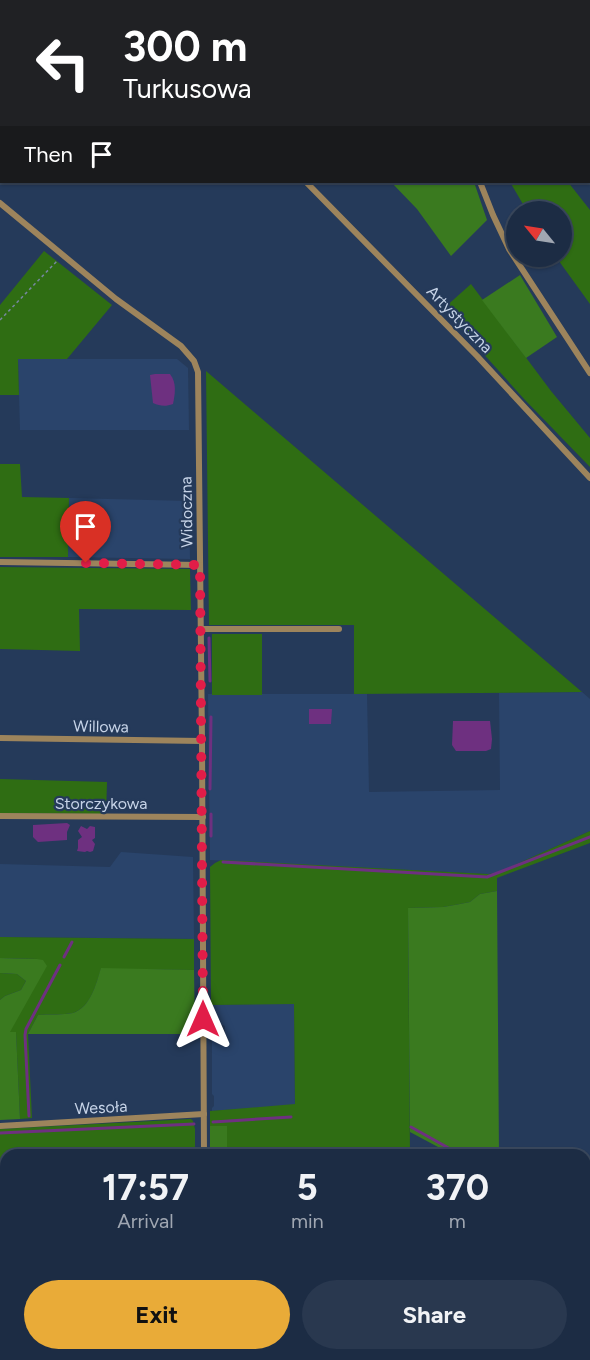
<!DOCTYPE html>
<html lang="en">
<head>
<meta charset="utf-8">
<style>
	body { margin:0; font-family:Figtree,sans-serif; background:#29384f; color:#f1f3f6; height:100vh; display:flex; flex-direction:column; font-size:22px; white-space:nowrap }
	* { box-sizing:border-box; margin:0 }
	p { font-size:20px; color:#a0a7b2 }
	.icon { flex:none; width:33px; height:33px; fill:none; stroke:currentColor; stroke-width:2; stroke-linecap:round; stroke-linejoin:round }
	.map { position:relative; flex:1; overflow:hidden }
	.sheet { position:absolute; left:0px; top:1149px; width:591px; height:212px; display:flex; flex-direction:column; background:#1c2c44; border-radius:18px 18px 0 0; box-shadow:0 2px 4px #0004,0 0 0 2px #3a485d }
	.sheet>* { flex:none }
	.top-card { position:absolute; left:0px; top:0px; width:591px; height:183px; box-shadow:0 2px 4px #0004,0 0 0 2px #3a485d; background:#202124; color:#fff; overflow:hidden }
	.needle { width:39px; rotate:300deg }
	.buttons { position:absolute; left:506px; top:201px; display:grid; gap:12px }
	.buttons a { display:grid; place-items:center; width:66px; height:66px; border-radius:50%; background:#1c2c44; box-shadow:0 2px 4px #0004,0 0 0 2px #3a485d; font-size:30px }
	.pin { position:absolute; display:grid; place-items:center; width:51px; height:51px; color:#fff; margin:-62px -26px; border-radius:50% 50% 50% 0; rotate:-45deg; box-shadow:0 0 6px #0007 }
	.pin .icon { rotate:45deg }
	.me { position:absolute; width:66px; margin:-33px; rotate:0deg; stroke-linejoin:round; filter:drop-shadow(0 0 4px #0008) }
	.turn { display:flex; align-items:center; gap:21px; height:126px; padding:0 24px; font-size:27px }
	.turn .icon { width:78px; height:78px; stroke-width:2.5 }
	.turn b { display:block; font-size:42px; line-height:51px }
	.then { display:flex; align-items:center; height:57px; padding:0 24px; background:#0003; gap:12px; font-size:22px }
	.eta { display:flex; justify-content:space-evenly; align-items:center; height:102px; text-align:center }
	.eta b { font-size:36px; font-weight:700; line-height:42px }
	.primary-button { display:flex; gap:12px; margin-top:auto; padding:12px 24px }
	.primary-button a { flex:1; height:69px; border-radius:36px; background:#e9ab38; color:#111; font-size:24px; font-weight:700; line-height:69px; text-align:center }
	.primary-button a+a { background:#29384f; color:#f1f3f6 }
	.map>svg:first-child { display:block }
</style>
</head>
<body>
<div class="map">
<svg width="590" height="1360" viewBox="0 0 590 1360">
	<rect width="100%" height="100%" fill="#253a5a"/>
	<g fill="#2a446b">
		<polygon points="18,359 177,359 188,368 189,430 20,430"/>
		<polygon points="69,498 189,501 190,559 68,557"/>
		<polygon points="582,692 590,699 590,831 497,873 488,874 210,860 208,694 367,694 369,792 500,790 499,693"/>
		<polygon points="121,852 193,857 194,939 0,937 0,864 110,867"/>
		<polygon points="294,1003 295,1105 212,1111 212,1108 214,1106 214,1096 212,1094 212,1040 225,1035 225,1026 211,1020 211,1005"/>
	</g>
	<g fill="#2f6d13">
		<polygon points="510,182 568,182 590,210 590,304 556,257 561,256 561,212 527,211"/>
		<polygon points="44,251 112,305 67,359 18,359 19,395 0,395 0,305"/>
		<polygon points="471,284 551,391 590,438 590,467 525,400 443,309"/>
		<polygon points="206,371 582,692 354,694 354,625 209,625"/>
		<polygon points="0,464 20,464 22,497 69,498 68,557 0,557"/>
		<polygon points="0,567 190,569 191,610 79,609 80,651 0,649"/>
		<rect x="212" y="634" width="50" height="61"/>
		<polygon points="0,779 107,782 106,814 0,813"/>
		<polygon points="590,831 590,843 497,878 497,891 480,894 470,902 460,904 443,907 408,908 410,1155 227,1155 227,1126 210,1126 210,1111 295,1104 294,1004 211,1005 210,867 215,863 221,860 488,874 497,873"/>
		<path d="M0,937L194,939V970L101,969C96,984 91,1007 73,1013C64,1015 48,1014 38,1015L28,1034L32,1118L20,1119L16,1033L9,1032L37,959L0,958Z"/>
		<polygon points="0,973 17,974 26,981 21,990 5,996 0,1000"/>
		<polygon points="191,1119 193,1121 195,1129 195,1155 6,1155 6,1211 0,1211 0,1129"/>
		<polygon points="585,1217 590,1219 590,1317 585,1317"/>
		<rect x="0" y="1220" width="6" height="47"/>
		<polygon points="449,1355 449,1360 411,1360 411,1358 348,1358 348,1360 216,1360 216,1354"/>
	</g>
	<g fill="#3a7a1f">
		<polygon points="391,182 474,182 487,220 451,256 417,209"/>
		<polygon points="520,275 557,337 526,358 482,300"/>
		<polygon points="497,891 499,1155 453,1155 410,1132 408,908 443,907 460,904 470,902 480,894"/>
		<polygon points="0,958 37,959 43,960 47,966 10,1032 16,1032 20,1119 0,1120 0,1000 5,996 21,990 26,981 17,974 0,973"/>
		<path d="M101,968L194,970L195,1034H28L38,1015C48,1014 64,1015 73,1013C91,1007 96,984 101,968Z"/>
		<rect x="210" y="1126" width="17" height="29"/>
		<polygon points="455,1355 500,1355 501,1360 455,1360"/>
	</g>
	<g fill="#6e3080">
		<path d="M155,374H170C177,383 175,394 173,404C165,407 160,406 153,403L150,375Z"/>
		<polygon points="309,709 332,709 331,724 309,724"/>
		<polygon points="453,721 490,721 492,739 491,749 486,751 456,751 452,745"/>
		<polygon points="67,823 70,825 67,832 67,840 38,842 33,837 33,825"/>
		<polygon points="81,826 87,829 90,826 95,827 95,838 92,840 95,844 93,851 90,852 87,851 85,852 77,851 78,848 78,840 82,837 78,831"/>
	</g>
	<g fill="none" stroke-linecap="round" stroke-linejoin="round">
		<g stroke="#6e3080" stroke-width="3">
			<polyline points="209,638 210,681"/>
			<polyline points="210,789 211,717"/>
			<polyline points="211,814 211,836"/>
			<polyline points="223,862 487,877 590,837"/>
			<polyline points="64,957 72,942"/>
			<polyline points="29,1116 25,1035 26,1029 60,965"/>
			<polyline points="213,1122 291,1117"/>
			<polyline points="411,1127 461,1155"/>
			<polyline points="0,1133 194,1124"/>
			<polyline points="585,1224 590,1227"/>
		</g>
		<g stroke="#7788a1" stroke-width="1.5" stroke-dasharray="3 3" stroke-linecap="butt">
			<polyline points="0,320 58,260"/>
			<polyline points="0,1216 6,1217"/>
		</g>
		<g stroke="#9d845c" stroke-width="4.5">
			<polyline points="60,0 62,2"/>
			<polyline points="0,1334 6,1334"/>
		</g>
		<g stroke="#9d845c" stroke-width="6">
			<polyline points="122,0 124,2"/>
			<polyline points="294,0 296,2"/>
			<polyline points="306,182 477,356 590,478"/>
			<polyline points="480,182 493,215 509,249 590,373"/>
			<polyline points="0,203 116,299 181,346 194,361 198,372 202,741 204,1155"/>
			<polyline points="0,562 200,565"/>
			<polyline points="201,629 339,629"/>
			<polyline points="0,738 202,741"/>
			<polyline points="0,816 203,817"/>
			<polyline points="0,1126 204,1114"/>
			<polyline points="204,1354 204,1360"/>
		</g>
	</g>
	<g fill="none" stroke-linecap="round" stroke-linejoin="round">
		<polyline stroke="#e11d48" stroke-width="10" stroke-dasharray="0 18" points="86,563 200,565 203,1019"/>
	</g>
	<g text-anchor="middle" stroke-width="4.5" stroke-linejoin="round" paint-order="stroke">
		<g font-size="16" fill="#c6d3e7" stroke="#253a5a">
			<text transform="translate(460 319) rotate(46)" y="6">Artystyczna</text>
			<text transform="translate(186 512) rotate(-91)" y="6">Widoczna</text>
			<text transform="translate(101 726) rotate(1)" y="6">Willowa</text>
			<text x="101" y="809">Storczykowa</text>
			<text transform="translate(101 1107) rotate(-3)" y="6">Wesoła</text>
		</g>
	</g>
</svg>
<div class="buttons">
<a><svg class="needle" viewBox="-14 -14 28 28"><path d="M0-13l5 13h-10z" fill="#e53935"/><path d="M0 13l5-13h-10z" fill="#a0a7b2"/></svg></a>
</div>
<div class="pin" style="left:86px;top:563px;background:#d93025"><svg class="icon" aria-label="arrive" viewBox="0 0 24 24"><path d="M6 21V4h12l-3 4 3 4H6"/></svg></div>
<svg class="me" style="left:203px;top:1019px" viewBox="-20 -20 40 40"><path d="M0-17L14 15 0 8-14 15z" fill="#e11d48" stroke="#fff" stroke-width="4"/></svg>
<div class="top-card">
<div class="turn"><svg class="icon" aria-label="left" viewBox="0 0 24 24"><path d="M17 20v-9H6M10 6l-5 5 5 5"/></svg><div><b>300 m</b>Turkusowa</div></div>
<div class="then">Then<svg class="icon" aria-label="arrive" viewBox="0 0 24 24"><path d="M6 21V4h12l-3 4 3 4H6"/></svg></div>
</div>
<section class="sheet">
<div class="eta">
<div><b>17:57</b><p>Arrival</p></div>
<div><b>5</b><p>min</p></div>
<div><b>370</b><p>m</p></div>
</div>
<div class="primary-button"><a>Exit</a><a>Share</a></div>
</section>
</div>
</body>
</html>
